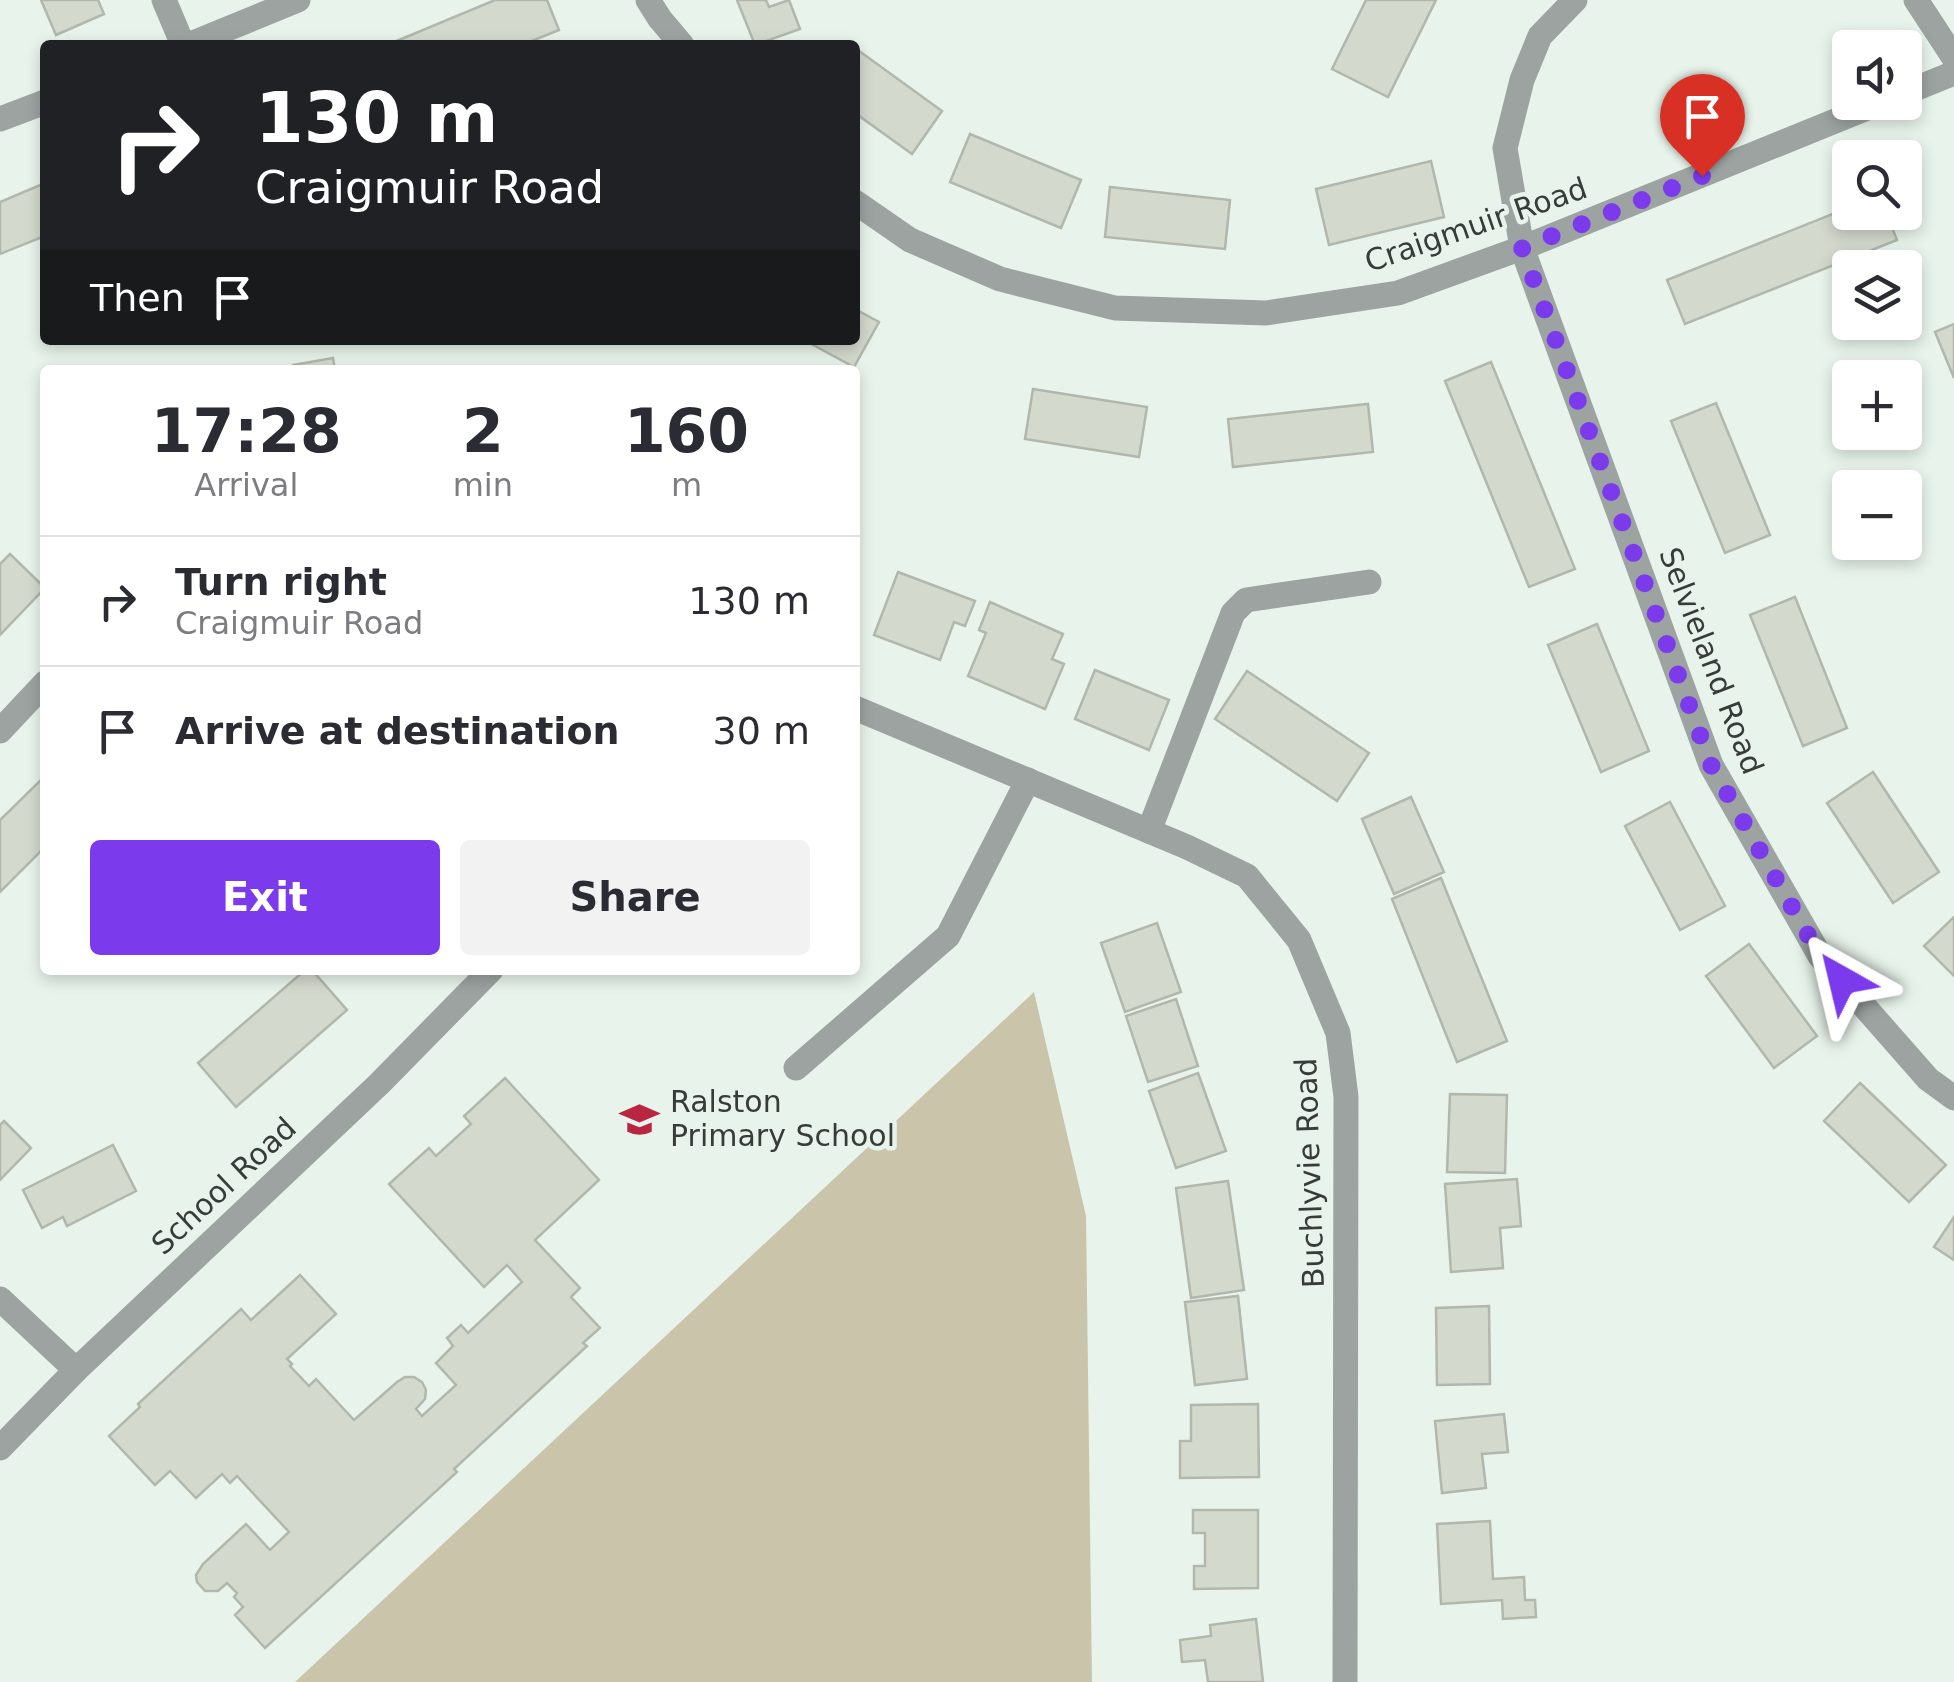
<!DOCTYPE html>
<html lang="en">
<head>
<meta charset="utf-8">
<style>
	body { margin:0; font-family:"DejaVu Sans",sans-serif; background:#f2f2f3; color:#2b2b33; height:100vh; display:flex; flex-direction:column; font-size:38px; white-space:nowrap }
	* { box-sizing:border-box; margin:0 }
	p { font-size:32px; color:#7c7c81 }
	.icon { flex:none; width:55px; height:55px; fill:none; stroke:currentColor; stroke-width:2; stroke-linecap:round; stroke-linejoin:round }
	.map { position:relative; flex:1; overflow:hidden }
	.details { position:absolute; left:40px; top:365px; width:820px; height:610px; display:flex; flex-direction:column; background:#fff; border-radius:10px; box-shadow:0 5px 15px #0003 }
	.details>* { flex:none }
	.guide { position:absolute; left:40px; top:40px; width:820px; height:305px; border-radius:10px; box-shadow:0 5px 15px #0003; background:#202124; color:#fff; overflow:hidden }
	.controls { position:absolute; left:1832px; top:30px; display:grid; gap:20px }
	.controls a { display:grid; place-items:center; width:90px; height:90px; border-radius:10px; background:#fff; box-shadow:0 5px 15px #0003; font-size:50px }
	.pin { position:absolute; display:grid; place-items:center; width:85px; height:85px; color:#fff; margin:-102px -42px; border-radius:50% 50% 50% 0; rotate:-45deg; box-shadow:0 0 10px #0007 }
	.pin .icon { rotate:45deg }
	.me { position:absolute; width:110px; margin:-55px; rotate:323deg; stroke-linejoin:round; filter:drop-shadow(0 0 8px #0008) }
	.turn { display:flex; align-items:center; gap:35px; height:210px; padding:0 50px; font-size:45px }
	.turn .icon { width:130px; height:130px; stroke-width:2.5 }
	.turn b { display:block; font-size:70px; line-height:85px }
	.then { display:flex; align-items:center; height:95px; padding:0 50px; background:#0003; gap:20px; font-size:38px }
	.eta { display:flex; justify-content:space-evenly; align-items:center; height:170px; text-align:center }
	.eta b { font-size:60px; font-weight:800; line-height:70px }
	.primary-button { display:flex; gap:20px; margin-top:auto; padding:20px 50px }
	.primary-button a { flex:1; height:115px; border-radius:10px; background:#7c3aed; color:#fff; font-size:40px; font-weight:800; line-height:115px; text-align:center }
	.primary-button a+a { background:#f2f2f3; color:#2b2b33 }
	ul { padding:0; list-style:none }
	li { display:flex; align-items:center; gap:30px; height:130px; padding:0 50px; border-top:2px solid #e1e1e2 }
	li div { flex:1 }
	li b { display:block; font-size:38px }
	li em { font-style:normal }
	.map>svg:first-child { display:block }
</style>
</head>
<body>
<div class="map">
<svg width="1954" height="1682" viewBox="0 0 1954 1682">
	<rect width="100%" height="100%" fill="#e8f4eb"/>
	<polygon fill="#cac5aa" points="1034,992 1086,1216 1092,1682 295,1682"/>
	<g fill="#d4d9ce" stroke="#b2b7ac" stroke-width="2.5">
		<polygon points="41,0 98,0 104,14 56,35"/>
		<polygon points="495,0 547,0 559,30 522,45 387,45"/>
		<polygon points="737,0 766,0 769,7 789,0 800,29 755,45"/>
		<polygon points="1366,0 1436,0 1388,97 1332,69"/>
		<polygon points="855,48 942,111 912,154 855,113"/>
		<polygon points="970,134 1081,180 1061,228 950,182"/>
		<polygon points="1431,161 1444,217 1329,245 1316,189"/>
		<polygon points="45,183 45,236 0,254 0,202"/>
		<polygon points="1110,187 1230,200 1225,249 1105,237"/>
		<polygon points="1850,207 1850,212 1886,212 1897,240 1685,324 1667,280"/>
		<polygon points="855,309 879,322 854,367 804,340 855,340"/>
		<polygon points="1954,324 1954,378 1935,332"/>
		<polygon points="333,358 335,370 293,370 293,365"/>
		<polygon points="1491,362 1575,569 1529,587 1445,381"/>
		<polygon points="1033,389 1147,407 1139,457 1025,439"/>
		<polygon points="1716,403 1770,535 1725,553 1671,421"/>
		<polygon points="1368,404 1373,452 1233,467 1228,419"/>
		<polygon points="10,554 45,588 0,635 0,564"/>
		<polygon points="898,572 975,601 965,626 954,622 940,660 874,635"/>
		<polygon points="1795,597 1847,728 1803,746 1750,615"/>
		<polygon points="990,602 1063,634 1052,659 1064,664 1045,709 968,676 986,633 979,630"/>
		<polygon points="1597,624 1649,751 1601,772 1548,645"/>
		<polygon points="1095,670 1169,700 1149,750 1075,719"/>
		<polygon points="1247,671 1369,753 1337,801 1215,719"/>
		<polygon points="1873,772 1939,872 1893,903 1827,803"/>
		<polygon points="45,776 45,847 0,892 0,820"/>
		<polygon points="1411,797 1444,872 1394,894 1362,819"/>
		<polygon points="1670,802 1725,906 1680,930 1625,826"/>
		<polygon points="1441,878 1507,1041 1457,1062 1392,899"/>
		<polygon points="1954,917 1954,976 1924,946"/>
		<polygon points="1157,923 1181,992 1125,1012 1101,943"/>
		<polygon points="1749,944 1817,1036 1774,1068 1706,976"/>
		<polygon points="305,970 312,970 347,1010 236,1107 198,1063"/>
		<polygon points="1176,999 1198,1066 1148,1082 1126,1016"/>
		<polygon points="1198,1073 1226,1151 1176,1168 1149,1091"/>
		<polygon points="505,1078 599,1180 535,1240 580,1288 571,1297 600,1328 583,1343 587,1346 454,1469 457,1472 265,1648 235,1615 243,1607 234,1597 237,1593 227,1583 218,1591 205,1591 197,1582 196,1575 203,1564 246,1524 270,1550 289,1532 237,1476 230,1483 222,1474 196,1498 170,1471 155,1485 109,1436 140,1407 138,1404 241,1309 251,1320 300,1275 336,1314 287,1359 292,1364 290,1366 309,1386 316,1379 354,1420 397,1382 405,1377 414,1377 422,1382 426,1390 425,1399 416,1409 422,1416 456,1385 436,1363 453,1346 447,1338 461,1325 468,1333 522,1282 507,1265 484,1287 389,1184 429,1148 436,1156 471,1124 464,1116"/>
		<polygon points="1860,1083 1946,1165 1909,1202 1824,1121"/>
		<polygon points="1450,1094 1507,1095 1505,1173 1447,1172"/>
		<polygon points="4,1121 31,1148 0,1180 0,1125"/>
		<polygon points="113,1145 136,1191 67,1226 63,1217 42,1228 23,1190"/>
		<polygon points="1517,1179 1521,1226 1500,1228 1503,1268 1451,1272 1445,1184"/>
		<polygon points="1228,1181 1244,1290 1191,1298 1176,1188"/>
		<polygon points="1954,1217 1954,1260 1934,1247"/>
		<polygon points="1238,1296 1247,1379 1195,1385 1185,1302"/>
		<polygon points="1489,1306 1490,1384 1437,1385 1436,1308"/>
		<polygon points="1258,1404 1259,1477 1180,1478 1180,1441 1191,1441 1191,1405"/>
		<polygon points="1504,1414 1508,1452 1482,1454 1486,1488 1442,1493 1435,1421"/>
		<polygon points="1193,1510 1258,1510 1258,1588 1194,1589 1194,1566 1205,1566 1205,1533 1193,1533"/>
		<polygon points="1490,1521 1493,1579 1524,1577 1525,1600 1535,1600 1536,1617 1503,1619 1502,1600 1441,1604 1437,1524"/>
		<polygon points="1256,1619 1263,1682 1208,1682 1205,1660 1182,1662 1180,1640 1211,1636 1210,1625"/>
	</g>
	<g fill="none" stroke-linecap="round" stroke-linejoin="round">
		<g stroke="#9ca3a1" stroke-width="25">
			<polyline points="1149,831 1233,613 1246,600 1369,582"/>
			<polyline points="796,1068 948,936 1028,780"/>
		</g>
		<g stroke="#9ca3a1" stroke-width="25">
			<polyline points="164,0 183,45"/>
			<polyline points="648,0 660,19 682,45"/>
			<polyline points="1575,0 1540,36 1522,80 1505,148 1522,248 1711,765 1820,956 1928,1079 1954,1098"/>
			<polyline points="1916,0 1954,58"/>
			<polyline points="188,45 298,0"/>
			<polyline points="1905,93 1954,73"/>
			<polyline points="0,119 45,102"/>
			<polyline points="855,202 910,240 1000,279 1115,308 1266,313 1398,293 1522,248 1882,102"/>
			<polyline points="855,708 1187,847 1247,876 1299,940 1338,1033 1346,1097 1345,1682"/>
			<polyline points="0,731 45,683"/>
			<polyline points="0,1299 76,1370"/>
			<polyline points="0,1448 76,1370 379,1084 491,970"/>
		</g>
	</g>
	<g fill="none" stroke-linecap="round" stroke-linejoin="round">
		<polyline stroke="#7c3aed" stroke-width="18" stroke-dasharray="0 32.4" points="1702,176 1522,248 1711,765 1820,956 1842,980"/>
	</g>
	<defs>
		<symbol id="school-bare" viewBox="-9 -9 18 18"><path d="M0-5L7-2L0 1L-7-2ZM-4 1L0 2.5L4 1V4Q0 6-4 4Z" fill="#b82641" stroke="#e8f4eb" stroke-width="2.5" paint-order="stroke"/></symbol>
	</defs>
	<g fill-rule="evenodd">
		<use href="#school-bare" x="612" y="1092" width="55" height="55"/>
	</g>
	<g text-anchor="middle" stroke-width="9" stroke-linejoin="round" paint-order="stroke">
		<g font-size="30" fill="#373c38" stroke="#e8f4eb">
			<text transform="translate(1476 225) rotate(-19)" y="10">Craigmuir Road</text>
			<text transform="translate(1711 661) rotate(69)" y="10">Selvieland Road</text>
			<text transform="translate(1310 1173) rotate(-92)" y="10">Buchlyvie Road</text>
			<text transform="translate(224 1186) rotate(-43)" y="10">School Road</text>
		</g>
		<g font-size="30" fill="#373c38" stroke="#e8f4eb" text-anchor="start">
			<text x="670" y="1112">Ralston<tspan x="670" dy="34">Primary School</tspan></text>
		</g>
	</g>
</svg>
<div class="controls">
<a><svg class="icon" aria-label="sound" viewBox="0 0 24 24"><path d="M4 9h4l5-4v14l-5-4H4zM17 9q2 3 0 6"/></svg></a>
<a><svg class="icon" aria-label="search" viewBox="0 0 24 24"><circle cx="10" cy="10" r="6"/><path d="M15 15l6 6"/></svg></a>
<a><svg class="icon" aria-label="layers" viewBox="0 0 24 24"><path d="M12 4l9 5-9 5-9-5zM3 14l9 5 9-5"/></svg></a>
<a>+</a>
<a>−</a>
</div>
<div class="pin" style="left:1702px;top:176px;background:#d93025"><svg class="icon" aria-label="arrive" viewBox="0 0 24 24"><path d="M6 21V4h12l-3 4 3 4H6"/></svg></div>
<svg class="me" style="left:1842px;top:980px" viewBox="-20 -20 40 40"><path d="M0-17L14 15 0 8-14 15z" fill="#7c3aed" stroke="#fff" stroke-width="4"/></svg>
<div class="guide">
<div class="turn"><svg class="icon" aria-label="right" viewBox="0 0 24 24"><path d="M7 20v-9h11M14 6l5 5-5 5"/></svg><div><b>130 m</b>Craigmuir Road</div></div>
<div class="then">Then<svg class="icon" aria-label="arrive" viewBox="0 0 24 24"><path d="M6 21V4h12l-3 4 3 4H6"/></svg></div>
</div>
<section class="details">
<div class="eta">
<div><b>17:28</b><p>Arrival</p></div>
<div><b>2</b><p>min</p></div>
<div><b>160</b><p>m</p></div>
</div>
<ul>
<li><svg class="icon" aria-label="right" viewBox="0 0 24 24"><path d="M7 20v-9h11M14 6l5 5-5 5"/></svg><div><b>Turn right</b><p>Craigmuir Road</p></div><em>130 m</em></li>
<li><svg class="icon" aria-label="arrive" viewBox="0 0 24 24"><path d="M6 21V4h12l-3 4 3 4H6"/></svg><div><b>Arrive at destination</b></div><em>30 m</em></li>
</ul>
<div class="primary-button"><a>Exit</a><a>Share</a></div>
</section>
</div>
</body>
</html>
